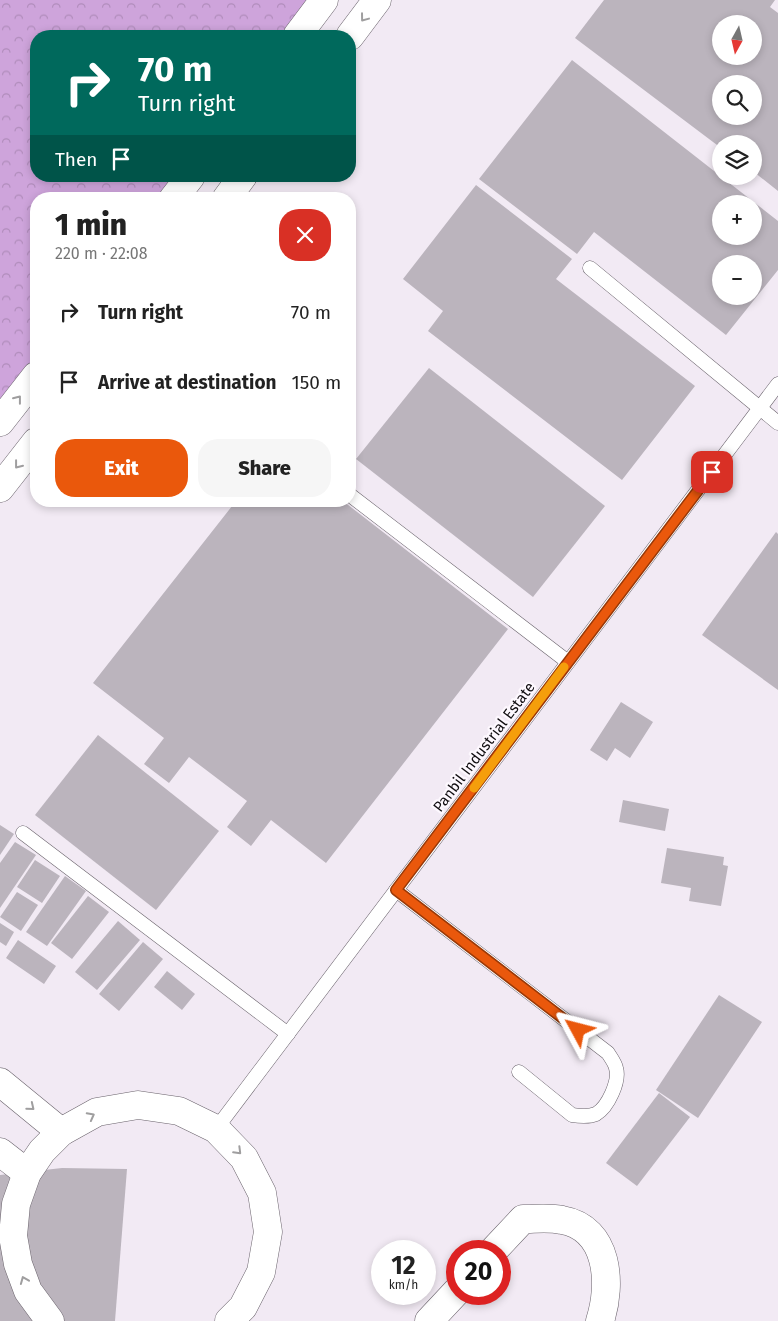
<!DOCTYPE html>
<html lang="en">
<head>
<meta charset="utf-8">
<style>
	body { margin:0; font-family:"Fira Sans",sans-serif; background:#f6f6f6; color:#222; height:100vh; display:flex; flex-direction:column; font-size:19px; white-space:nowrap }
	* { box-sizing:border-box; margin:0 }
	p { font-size:16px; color:#767676 }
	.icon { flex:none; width:28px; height:28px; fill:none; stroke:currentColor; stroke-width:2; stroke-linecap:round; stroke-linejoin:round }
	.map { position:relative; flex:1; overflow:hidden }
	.panel { position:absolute; left:30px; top:192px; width:326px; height:315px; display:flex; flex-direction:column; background:#fff; border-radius:20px; box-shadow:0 2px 8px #0003 }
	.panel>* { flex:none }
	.banner { position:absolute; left:30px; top:30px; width:326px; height:152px; border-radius:20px; box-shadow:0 2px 8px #0003; background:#00695c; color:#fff; overflow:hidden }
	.needle { width:32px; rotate:188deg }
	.buttons { position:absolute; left:712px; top:15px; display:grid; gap:10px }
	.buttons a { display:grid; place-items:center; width:50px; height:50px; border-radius:50%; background:#fff; box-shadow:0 2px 8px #0003; font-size:25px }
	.speed { position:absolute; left:371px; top:1240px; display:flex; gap:10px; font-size:25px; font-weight:700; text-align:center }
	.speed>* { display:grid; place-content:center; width:65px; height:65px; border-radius:50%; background:#fff; box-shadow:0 2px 8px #0003; line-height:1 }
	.speed small { font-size:12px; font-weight:400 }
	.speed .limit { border:8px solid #d22; background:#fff; color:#111 }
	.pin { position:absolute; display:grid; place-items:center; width:42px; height:42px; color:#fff; margin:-21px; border-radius:10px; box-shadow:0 2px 8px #0006 }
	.me { position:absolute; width:55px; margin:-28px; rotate:308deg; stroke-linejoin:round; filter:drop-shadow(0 0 4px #0008) }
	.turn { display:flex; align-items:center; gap:18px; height:105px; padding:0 25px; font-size:22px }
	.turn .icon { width:65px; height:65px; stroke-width:2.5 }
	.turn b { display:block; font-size:35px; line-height:42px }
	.then { display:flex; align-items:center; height:48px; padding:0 25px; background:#0003; gap:10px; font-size:19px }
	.round { display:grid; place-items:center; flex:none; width:52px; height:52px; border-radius:20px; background:#f6f6f6 }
	.head { display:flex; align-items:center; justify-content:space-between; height:85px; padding:0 25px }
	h1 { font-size:30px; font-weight:800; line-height:38px }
	.button { display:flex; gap:10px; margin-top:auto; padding:10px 25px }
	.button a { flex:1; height:58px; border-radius:20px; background:#ea580c; color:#fff; font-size:20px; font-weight:800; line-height:58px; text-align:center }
	.button a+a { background:#f6f6f6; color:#222 }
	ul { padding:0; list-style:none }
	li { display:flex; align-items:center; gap:15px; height:70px; padding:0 25px }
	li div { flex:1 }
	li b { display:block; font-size:19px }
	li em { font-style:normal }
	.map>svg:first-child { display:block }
</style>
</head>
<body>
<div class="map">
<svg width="778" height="1321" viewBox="0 0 778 1321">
	<defs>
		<pattern id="forest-crowns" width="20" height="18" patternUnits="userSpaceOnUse" patternTransform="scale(1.25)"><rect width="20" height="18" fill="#cea4db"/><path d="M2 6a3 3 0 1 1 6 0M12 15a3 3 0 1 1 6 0" fill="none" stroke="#b08cbb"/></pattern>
	</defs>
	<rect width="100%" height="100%" fill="#f2eaf4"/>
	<polygon fill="url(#forest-crowns)" points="0,0 317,0 289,36 36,36 36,176 180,176 163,199 36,199 36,362 0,409"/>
	<g fill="#bbb4bd" fill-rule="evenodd">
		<path d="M604,0H775L770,7L778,13V191L754,172V144H721V148L575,38ZM721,24H754V56H721ZM721,84H754V116H721Z"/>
		<path d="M572,60L778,221V270L726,335L594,232L577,254L479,179ZM721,204H754V236H721ZM721,264H754V296H721Z"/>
		<polygon points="476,185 572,259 556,279 695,386 622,480 428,331 443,311 403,279"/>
		<polygon points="429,368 605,506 533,597 356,459"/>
		<polygon points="236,501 343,501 508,629 326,863 271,820 251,846 227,827 247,801 189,757 169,783 144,764 164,738 93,683"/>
		<polygon points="776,532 778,534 778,690 702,635"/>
		<polygon points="621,702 653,722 630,758 615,748 607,761 590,750"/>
		<polygon points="98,735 219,831 156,910 35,815"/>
		<polygon points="623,800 669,809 665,831 619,822"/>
		<polygon points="0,825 14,834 0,855"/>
		<polygon points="15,842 36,855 0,908 0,863"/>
		<polygon points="667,848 724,857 723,865 728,866 721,906 689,901 691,888 661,883"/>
		<polygon points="35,860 60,876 42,903 17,887"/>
		<polygon points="65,876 86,891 47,946 26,932"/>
		<polygon points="17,892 38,905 21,931 0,917"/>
		<polygon points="88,896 109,912 72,959 51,943"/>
		<polygon points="118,921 140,940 97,990 75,972"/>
		<polygon points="0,923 14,932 6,946 0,942"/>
		<polygon points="18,940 56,966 44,984 6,958"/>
		<polygon points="143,942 163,959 119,1011 99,994"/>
		<polygon points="167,971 195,994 182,1010 154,987"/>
		<polygon points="719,995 762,1022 698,1118 656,1090"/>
		<polygon points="659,1093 690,1117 637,1186 606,1163"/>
		<polygon points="62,1168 127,1169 115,1321 0,1321 0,1175"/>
	</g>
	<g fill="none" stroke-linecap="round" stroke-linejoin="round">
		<defs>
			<g id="lane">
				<polyline points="590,268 778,423"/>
				<polyline points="350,495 568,662"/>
				<polyline points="23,833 288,1034"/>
				<path d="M396,890L608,1053C611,1058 615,1063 616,1068C620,1081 608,1107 596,1114C589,1117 579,1116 572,1115L519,1072"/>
				<polyline points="216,1129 778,384"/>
			</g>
			<g id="street">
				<polyline points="0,1082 61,1132"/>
				<polyline points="0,1152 27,1173"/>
				<path d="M493,1251L523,1219C535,1219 549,1217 562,1220C609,1228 612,1284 600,1321"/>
				<polyline points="50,1321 28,1291 18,1264 13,1236 16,1204 27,1173 42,1151 61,1132 97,1112 138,1105 179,1111 216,1129 244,1158 262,1193 268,1232 261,1272 243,1307 229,1321"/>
				<polyline points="429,1321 458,1290"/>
			</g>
			<g id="highway">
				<polyline points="297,36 324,0"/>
				<polyline points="350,36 377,0"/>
				<polyline points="173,199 191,176"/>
				<polyline points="226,199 243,176"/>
				<polyline points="0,422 36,376"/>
				<polyline points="0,488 36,442"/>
			</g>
		</defs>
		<use href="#lane" stroke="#69626b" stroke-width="15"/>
		<use href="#street" stroke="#69626b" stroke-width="29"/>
		<use href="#highway" stroke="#69626b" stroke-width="29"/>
		<use href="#lane" stroke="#fff" stroke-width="14"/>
		<use href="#street" stroke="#fff" stroke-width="28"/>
		<use href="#highway" stroke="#fff" stroke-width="28"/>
	</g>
	<defs><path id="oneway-chevron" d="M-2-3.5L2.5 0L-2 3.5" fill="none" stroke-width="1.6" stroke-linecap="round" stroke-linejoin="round" transform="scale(1.25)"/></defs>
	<g stroke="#9f9e9f">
		<use href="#oneway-chevron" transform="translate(364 18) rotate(127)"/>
		<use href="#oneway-chevron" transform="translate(18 399) rotate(-52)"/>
		<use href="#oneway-chevron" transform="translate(18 465) rotate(128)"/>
		<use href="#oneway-chevron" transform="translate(31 1107) rotate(39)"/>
		<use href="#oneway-chevron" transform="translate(91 1116) rotate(-28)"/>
		<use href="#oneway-chevron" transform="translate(238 1151) rotate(45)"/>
		<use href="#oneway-chevron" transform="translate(24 1280) rotate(-112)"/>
	</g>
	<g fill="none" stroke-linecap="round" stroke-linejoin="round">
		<defs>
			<polyline id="route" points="578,1030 396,890 712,472"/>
		</defs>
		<use href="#route" stroke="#983908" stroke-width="12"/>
		<use href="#route" stroke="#ea580c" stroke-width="9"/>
		<polyline stroke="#f59e0b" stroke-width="9" points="474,788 564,667"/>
	</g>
	<g text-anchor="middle" stroke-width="4.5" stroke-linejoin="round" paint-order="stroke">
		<g font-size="15" fill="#100d10" stroke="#fdf8fe">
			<text transform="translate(484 747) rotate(-53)" y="5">Panbil Industrial Estate</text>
		</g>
	</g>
</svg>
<div class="buttons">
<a><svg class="needle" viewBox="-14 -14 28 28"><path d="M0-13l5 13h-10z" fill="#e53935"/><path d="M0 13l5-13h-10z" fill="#767676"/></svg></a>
<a><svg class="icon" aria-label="search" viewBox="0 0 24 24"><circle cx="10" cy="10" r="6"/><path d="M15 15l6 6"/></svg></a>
<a><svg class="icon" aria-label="layers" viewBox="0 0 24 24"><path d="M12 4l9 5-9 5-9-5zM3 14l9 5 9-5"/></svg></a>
<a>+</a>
<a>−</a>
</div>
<div class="speed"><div>12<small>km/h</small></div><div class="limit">20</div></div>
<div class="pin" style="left:712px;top:472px;background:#d93025"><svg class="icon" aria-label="arrive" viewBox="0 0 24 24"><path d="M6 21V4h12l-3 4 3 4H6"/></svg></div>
<svg class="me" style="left:578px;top:1030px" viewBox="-20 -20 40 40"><path d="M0-17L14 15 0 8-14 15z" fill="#ea580c" stroke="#fff" stroke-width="4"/></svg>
<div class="banner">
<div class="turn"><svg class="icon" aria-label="right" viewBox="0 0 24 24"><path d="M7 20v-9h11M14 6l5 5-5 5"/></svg><div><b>70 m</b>Turn right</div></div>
<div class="then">Then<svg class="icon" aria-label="arrive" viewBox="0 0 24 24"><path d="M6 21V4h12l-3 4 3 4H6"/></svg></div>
</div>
<section class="panel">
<div class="head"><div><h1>1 min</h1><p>220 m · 22:08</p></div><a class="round" style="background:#d93025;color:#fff"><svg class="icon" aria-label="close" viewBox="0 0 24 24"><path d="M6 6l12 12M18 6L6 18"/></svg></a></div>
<ul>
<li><svg class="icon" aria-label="right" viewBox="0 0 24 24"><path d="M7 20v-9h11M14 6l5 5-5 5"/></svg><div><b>Turn right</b></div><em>70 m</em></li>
<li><svg class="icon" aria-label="arrive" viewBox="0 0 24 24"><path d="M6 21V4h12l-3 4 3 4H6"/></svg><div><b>Arrive at destination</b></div><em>150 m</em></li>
</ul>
<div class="button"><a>Exit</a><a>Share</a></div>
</section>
</div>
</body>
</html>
